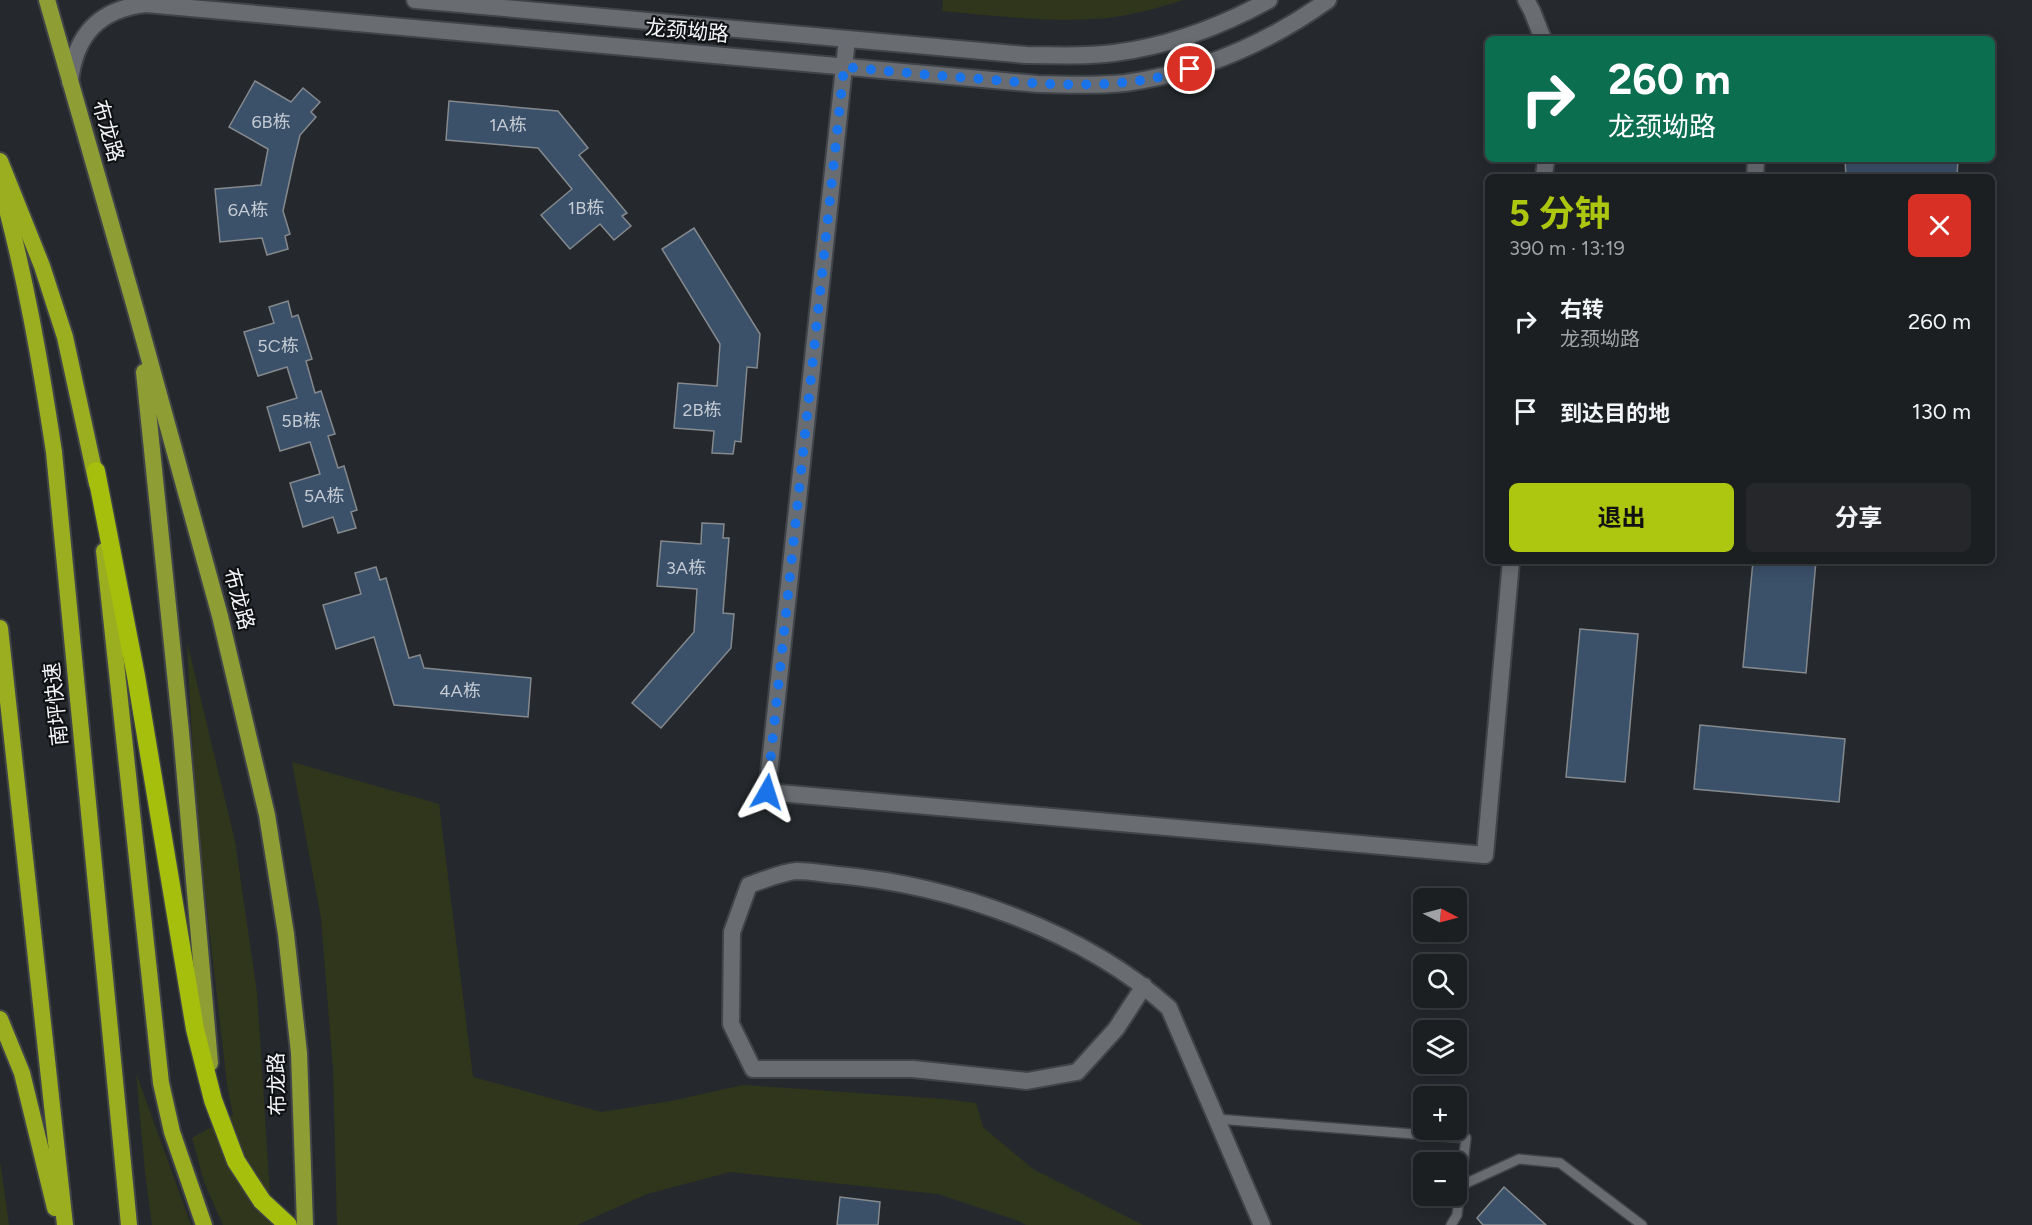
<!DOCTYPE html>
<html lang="zh">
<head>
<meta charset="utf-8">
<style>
	body { margin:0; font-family:Figtree,"Noto Sans SC",sans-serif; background:#25272a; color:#f1f3f6; height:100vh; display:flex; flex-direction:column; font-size:22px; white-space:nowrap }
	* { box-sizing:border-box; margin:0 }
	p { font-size:20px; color:#a0a2a5 }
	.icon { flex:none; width:33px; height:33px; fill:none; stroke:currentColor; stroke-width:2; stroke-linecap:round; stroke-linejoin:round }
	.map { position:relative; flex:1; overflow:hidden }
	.sheet { position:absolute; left:1485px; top:174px; width:510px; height:390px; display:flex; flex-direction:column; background:#1c1f22; border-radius:9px; box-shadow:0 3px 15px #0003,0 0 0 2px #3a3d40 }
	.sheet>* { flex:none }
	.guide { position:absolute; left:1485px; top:36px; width:510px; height:126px; border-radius:9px; box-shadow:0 3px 15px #0003,0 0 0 2px #3a3d40; background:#0b6e4f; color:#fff; overflow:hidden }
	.needle { width:39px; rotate:96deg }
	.fabs { position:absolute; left:1413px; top:888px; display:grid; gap:12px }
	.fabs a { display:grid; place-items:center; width:54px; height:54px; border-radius:9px; background:#1c1f22; box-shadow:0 3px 15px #0003,0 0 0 2px #3a3d40; font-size:30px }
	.pin { position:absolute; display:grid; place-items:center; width:51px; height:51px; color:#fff; margin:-26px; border:3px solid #fff; border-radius:50%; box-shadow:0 2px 6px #0007 }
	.me { position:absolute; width:66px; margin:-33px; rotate:6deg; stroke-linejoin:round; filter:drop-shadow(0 0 4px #0008) }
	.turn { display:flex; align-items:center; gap:21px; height:126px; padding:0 24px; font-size:27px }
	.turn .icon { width:78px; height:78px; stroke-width:2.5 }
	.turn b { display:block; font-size:42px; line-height:51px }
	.round { display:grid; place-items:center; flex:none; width:63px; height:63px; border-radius:9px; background:#25272a }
	.summary { display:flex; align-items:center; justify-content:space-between; height:102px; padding:0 24px }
	h1 { font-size:36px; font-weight:700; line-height:45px; color:#adc60f }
	.action { display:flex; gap:12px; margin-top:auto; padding:12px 24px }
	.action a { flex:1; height:69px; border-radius:9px; background:#adc60f; color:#111; font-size:24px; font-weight:700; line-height:69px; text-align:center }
	.action a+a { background:#25272a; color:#f1f3f6 }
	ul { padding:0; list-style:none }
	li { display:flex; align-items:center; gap:18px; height:90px; padding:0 24px }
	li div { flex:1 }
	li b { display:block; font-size:22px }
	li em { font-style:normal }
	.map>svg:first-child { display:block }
</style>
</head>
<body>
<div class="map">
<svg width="2032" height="1225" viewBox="0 0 2032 1225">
	<rect width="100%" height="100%" fill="#25292d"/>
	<g fill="#30361c">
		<path d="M943,0H1183C1158,8 1133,15 1107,18C1052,23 997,16 942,11Z"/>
		<polygon points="187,642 235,841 257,993 272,1225 223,1225 204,1182 192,1138 233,1115 227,1084 196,813"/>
		<polygon points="292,762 439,804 473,1077 601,1112 671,1101 743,1085 943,1099 976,1103 983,1127 1033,1169 1143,1225 1026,1225 1019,1221 938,1194 730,1172 647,1194 577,1225 337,1225 333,1069 321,918"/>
		<polygon points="136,1073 191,1225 152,1225 145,1172"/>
		<polygon points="0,1161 9,1225 0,1225"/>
	</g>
	<g fill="#3b5069" stroke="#84898e" stroke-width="1.5">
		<polygon points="255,81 291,102 303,88 320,102 311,112 316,117 300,135 294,160 283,211 290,234 285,236 288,249 267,255 262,238 220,242 215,189 261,185 268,149 229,127"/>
		<polygon points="449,101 558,111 588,148 579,155 627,213 622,216 631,226 614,240 600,224 570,249 541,215 572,189 538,148 446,140"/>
		<polygon points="1845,159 1958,159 1957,177 1846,177"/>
		<polygon points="694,228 760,334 757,368 747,367 741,442 735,441 733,454 712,453 714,431 674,428 678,383 717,386 720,344 662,249"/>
		<polygon points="288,301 292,317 298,315 312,359 306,361 315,393 321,391 335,434 328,436 338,468 344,466 357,510 351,512 356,528 338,533 333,517 303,527 290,483 320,474 310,442 280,451 267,407 297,398 292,383 287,367 258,376 244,332 274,323 269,307"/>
		<polygon points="702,523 724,524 723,538 729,538 723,613 734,614 731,648 661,728 632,703 694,632 697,589 657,586 661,541 701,544"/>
		<polygon points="1753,561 1816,561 1806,673 1743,667"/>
		<polygon points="376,567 380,580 386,578 409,658 420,655 424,668 531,678 528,717 394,705 374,637 336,649 323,605 361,594 355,573"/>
		<polygon points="1580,629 1638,634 1625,782 1566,777"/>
		<polygon points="1700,725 1845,739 1839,802 1694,789"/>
		<polygon points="1504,1187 1546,1225 1483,1225 1477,1218"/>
		<polygon points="840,1197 880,1202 878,1225 837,1225"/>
	</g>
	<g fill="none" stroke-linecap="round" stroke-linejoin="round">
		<defs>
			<g id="service">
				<polyline points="1217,1119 1466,1138 1457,1215 1451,1225"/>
				<polyline points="1460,1186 1519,1159 1560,1163 1642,1225"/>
			</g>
			<g id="minor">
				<polyline points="1526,0 1532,11 1543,39"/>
				<polyline points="847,39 767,792 1485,855 1511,561"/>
				<polyline points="1544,177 1546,159"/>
				<polyline points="1755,177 1756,159"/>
				<path d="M1144,986L1116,1029L1077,1072L1027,1081L913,1069H753L731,1024L732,932L749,885C764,880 782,872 797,871C811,871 825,874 838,875C952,885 1084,931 1169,1008L1262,1225"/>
			</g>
			<g id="secondary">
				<path d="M415,0L1026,55C1055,55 1085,57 1114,53C1169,46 1220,27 1269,0"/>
				<path d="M70,82C75,35 99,9 146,4L1038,84C1067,85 1096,86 1125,83C1199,73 1268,43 1328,0"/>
			</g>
			<g id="primary">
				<polyline points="47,0 136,311 220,616 267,815 286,934 299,1053 305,1225"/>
				<polyline points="144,372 181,732 210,1063"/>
			</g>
			<g id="trunk">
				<polyline points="0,161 42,266 65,337 97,484"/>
				<path d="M0,184C25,273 40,360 54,452L129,1225"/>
				<polyline points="104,551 161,1083 172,1132 204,1225"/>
				<polyline points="0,628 65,1225"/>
				<polyline points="0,1019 22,1073 55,1208"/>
			</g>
			<polyline id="motorway" points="96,471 136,676 195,1029 213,1100 236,1161 262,1201 288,1225"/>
		</defs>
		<use href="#service" stroke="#404448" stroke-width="12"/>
		<use href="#minor" stroke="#404448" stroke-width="20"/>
		<use href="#secondary" stroke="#404448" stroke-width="20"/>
		<use href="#primary" stroke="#404448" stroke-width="20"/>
		<use href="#trunk" stroke="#404448" stroke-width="20"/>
		<use href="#motorway" stroke="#404448" stroke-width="21"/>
		<use href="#service" stroke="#696d72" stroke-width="9"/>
		<use href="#minor" stroke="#696d72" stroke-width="16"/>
		<use href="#secondary" stroke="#696d72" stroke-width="16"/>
		<use href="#primary" stroke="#8e9e35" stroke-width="16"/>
		<use href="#trunk" stroke="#9aae20" stroke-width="16"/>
		<use href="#motorway" stroke="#a6be0c" stroke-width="18"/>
	</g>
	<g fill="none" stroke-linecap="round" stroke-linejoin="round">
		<path stroke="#1a73e8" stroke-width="10" stroke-dasharray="0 18" d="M767,792L844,67C890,71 935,76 981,79C1051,85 1122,91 1190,69"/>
	</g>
	<g text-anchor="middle" stroke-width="4.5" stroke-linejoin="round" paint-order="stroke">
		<g font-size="18" fill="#c4cbd4">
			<text x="271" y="128">6B栋</text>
			<text x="508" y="131">1A栋</text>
			<text x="586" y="214">1B栋</text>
			<text x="248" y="216">6A栋</text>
			<text x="278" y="352">5C栋</text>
			<text x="702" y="416">2B栋</text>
			<text x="301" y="427">5B栋</text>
			<text x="324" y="502">5A栋</text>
			<text x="686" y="574">3A栋</text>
			<text x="460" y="697">4A栋</text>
		</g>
		<g font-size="21" fill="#f2f4f7" stroke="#101113">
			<text transform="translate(687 31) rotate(5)" y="7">龙颈坳路</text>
			<text transform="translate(108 131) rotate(74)" y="7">布龙路</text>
			<text transform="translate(239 599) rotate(75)" y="7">布龙路</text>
			<text transform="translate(56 704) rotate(-96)" y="7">南坪快速</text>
			<text transform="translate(277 1084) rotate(-92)" y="7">布龙路</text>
		</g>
	</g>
</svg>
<div class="fabs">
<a><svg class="needle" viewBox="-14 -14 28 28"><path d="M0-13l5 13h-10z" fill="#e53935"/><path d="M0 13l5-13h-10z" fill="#a0a2a5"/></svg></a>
<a><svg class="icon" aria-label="search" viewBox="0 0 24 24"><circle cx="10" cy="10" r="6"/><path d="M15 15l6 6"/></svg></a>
<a><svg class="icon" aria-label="layers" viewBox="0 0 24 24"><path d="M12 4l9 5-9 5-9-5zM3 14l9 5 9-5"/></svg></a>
<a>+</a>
<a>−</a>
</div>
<div class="pin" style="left:1190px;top:69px;background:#d93025"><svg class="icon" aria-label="arrive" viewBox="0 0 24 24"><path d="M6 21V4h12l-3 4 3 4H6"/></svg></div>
<svg class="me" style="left:767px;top:792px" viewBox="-20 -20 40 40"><path d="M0-17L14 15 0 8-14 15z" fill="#1a73e8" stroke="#fff" stroke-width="4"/></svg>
<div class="guide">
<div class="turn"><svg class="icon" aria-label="right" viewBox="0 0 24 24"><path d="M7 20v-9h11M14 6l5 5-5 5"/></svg><div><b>260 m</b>龙颈坳路</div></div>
</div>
<section class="sheet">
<div class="summary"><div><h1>5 分钟</h1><p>390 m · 13:19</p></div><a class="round" style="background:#d93025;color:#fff"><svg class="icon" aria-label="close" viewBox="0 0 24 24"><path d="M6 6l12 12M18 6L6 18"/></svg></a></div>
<ul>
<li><svg class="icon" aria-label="right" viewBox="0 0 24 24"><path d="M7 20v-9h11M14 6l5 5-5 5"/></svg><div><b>右转</b><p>龙颈坳路</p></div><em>260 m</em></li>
<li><svg class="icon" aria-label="arrive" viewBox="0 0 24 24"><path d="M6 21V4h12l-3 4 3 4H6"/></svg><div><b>到达目的地</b></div><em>130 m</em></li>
</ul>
<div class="action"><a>退出</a><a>分享</a></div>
</section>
</div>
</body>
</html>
